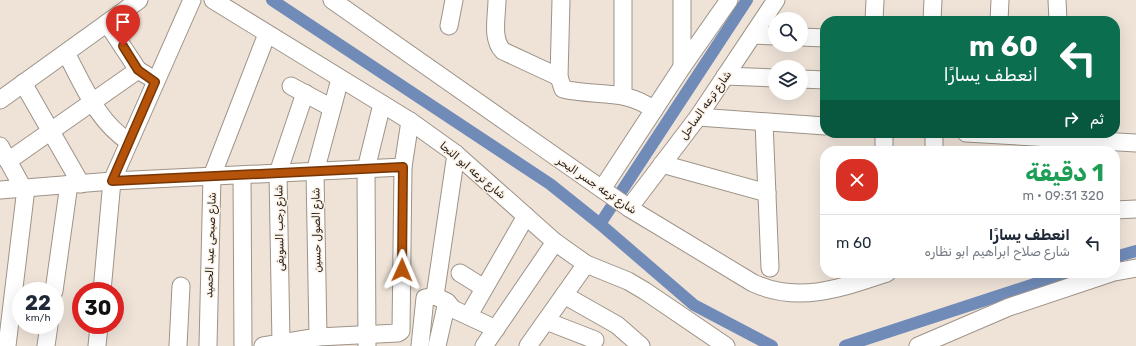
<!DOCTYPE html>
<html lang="ar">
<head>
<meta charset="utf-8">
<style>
	body { margin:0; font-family:Rubik,Cairo,sans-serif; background:#f2f2f3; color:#1f2937; direction:rtl; height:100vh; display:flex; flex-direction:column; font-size:15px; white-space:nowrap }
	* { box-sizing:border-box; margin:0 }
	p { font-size:13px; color:#747a83 }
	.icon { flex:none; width:22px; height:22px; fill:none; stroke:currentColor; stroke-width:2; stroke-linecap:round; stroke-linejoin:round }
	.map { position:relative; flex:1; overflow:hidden; direction:ltr }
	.panel { position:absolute; left:820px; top:146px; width:300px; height:132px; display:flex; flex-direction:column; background:#fff; border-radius:16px; box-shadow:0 4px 16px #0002; direction:rtl }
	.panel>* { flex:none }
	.top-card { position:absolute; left:820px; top:16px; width:300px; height:122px; border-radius:16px; box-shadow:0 4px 16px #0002; direction:rtl; background:#0b6e4f; color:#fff; overflow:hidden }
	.tools { position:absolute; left:768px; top:12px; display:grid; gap:8px }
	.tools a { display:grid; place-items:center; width:40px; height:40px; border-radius:50%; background:#fff; box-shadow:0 4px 16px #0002; font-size:20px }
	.speed { position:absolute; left:12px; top:282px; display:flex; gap:8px; font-size:20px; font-weight:700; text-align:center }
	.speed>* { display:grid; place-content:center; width:52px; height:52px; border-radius:50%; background:#fff; box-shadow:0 4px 16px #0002; line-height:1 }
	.speed small { font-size:10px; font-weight:400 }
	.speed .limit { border:6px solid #d22; background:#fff; color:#111 }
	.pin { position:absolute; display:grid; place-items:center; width:34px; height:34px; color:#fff; margin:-41px -17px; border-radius:50% 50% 50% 0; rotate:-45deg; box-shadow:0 0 4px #0007 }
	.pin .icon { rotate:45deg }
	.me { position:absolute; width:44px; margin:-22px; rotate:1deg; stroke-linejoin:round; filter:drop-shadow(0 0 3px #0008) }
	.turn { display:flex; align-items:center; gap:14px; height:84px; padding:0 16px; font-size:18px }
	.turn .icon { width:52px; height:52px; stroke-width:2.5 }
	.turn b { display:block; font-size:28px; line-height:34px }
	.then { display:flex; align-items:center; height:38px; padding:0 16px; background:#0003; gap:8px; font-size:15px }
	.round { display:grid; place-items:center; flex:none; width:42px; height:42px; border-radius:16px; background:#f2f2f3 }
	.summary { display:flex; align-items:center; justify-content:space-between; height:68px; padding:0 16px }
	h1 { font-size:24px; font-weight:700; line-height:30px; color:#1e9e55 }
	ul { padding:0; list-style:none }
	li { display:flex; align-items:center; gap:12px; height:56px; padding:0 16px; border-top:1px solid #e0e1e3 }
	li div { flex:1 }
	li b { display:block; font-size:15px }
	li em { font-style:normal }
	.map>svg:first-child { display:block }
</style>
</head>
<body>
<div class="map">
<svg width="1136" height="346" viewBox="0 0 1136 346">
	<rect width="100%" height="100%" fill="#efe3d8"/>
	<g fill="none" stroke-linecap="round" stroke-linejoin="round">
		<g stroke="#708bb8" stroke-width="12">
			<polyline points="272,0 550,184 600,224 694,305 772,346"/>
			<polyline points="600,224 747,0"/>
			<polyline points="1115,257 1136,251"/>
			<polyline points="845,346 1068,273"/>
		</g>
		<defs>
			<g id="minor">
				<polyline points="213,0 410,121 456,154 555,242 586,264 628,281 645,291 726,346"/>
				<path d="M332,0L629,208L753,283C798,304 842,288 887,273"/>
				<path d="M497,0C497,16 491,39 503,51L559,77"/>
				<path d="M561,0L559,77L563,89C596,97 625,88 654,110"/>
				<polyline points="682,0 682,67"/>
				<polyline points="1057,0 1058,21"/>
				<polyline points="874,21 875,0"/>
				<polyline points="932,21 933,0"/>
				<polyline points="999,21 1000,0"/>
				<polyline points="107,23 138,70 148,76"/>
				<polyline points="449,26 454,0"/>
				<polyline points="753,35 775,36"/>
				<polyline points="801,37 825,38"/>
				<path d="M66,53C84,86 97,121 129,142"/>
				<polyline points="725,76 775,78"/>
				<polyline points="801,79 825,80"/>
				<polyline points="23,83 81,184"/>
				<polyline points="291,86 332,108"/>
				<polyline points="623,95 623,0"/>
				<polyline points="0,100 139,0"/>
				<polyline points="698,117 825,126"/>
				<polyline points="764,122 770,268"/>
				<polyline points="884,133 884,151"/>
				<polyline points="966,133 1136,143"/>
				<polyline points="0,146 23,188"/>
				<polyline points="934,151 934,133"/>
				<polyline points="8,161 138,70"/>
				<polyline points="662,164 767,193"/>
				<polyline points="242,175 243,346"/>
				<polyline points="602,189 682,67 729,0"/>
				<polyline points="0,190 112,181 403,167"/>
				<polyline points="629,208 698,117 776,0"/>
				<polyline points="1115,210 1136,209"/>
				<polyline points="1115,272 1136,268"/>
				<polyline points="460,273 484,288"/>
				<polyline points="54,291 69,184"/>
				<polyline points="102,291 112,181 192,0"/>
				<polyline points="564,295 617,325 641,346"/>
				<polyline points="435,296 456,154"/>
				<polyline points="435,296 447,302 453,309 496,329"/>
				<polyline points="469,315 526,216"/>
				<polyline points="546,321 595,340"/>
				<polyline points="318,337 315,172 340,79"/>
				<polyline points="281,343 278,173 305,93"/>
				<polyline points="7,346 26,188"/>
				<polyline points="46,346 49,325"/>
				<polyline points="97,346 99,325"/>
				<polyline points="178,346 181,286"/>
				<polyline points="208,346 212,176 267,34"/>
				<polyline points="263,346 318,337 398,333 401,331 403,167 410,121"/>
				<polyline points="367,346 366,169 382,104"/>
				<polyline points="420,346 425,298 435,296"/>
				<polyline points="437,346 447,302"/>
				<polyline points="484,346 555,242"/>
				<polyline points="528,346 586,264"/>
				<polyline points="918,346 1009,307 1111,273"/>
			</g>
		</defs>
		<use href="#minor" stroke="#9d9388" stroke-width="19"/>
		<use href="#minor" stroke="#fff" stroke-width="17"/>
	</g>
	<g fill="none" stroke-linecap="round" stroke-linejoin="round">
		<defs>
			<polyline id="route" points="123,46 138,70 155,82 112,181 403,167 402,270"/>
		</defs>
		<use href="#route" stroke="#753606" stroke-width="10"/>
		<use href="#route" stroke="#b45309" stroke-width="7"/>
	</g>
	<g text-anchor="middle" stroke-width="3" stroke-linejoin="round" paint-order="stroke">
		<g font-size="11" fill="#24201c" stroke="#fcf1e5">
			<text transform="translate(705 105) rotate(-55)" y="4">شارع ترعه الساحل</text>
			<text transform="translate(473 170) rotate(40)" y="4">شارع ترعه ابو النجا</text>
			<text transform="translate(597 185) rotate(34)" y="4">شارع ترعه جسر البحر</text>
			<text transform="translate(279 228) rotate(-91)" y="4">شارع رجب السويفى</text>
			<text transform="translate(316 230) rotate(-91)" y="4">شارع الصول حسين</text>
			<text transform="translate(210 245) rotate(-88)" y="4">شارع صبحى عبد الحميد</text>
		</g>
	</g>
</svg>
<div class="tools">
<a><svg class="icon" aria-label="search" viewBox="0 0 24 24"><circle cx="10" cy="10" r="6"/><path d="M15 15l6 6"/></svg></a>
<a><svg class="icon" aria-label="layers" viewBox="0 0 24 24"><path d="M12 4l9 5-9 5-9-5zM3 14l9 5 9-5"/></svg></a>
</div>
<div class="speed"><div>22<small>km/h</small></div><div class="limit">30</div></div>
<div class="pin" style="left:123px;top:46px;background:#d93025"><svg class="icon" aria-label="arrive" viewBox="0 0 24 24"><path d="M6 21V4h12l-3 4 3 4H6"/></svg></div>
<svg class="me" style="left:402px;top:270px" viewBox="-20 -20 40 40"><path d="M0-17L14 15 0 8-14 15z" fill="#b45309" stroke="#fff" stroke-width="4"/></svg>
<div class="top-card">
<div class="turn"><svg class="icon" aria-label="left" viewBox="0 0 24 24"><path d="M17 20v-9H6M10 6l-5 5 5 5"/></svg><div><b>60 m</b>انعطف يسارًا</div></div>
<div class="then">ثم<svg class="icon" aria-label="right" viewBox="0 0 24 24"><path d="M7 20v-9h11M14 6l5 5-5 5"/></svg></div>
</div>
<section class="panel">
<div class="summary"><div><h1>1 دقيقة</h1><p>320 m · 09:31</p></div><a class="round" style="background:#d93025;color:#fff"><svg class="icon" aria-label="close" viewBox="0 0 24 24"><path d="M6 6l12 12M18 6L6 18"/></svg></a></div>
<ul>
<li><svg class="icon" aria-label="left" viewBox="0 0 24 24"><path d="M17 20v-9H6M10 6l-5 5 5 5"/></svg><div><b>انعطف يسارًا</b><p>شارع صلاح ابراهيم ابو نظاره</p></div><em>60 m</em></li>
</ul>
</section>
</div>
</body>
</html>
